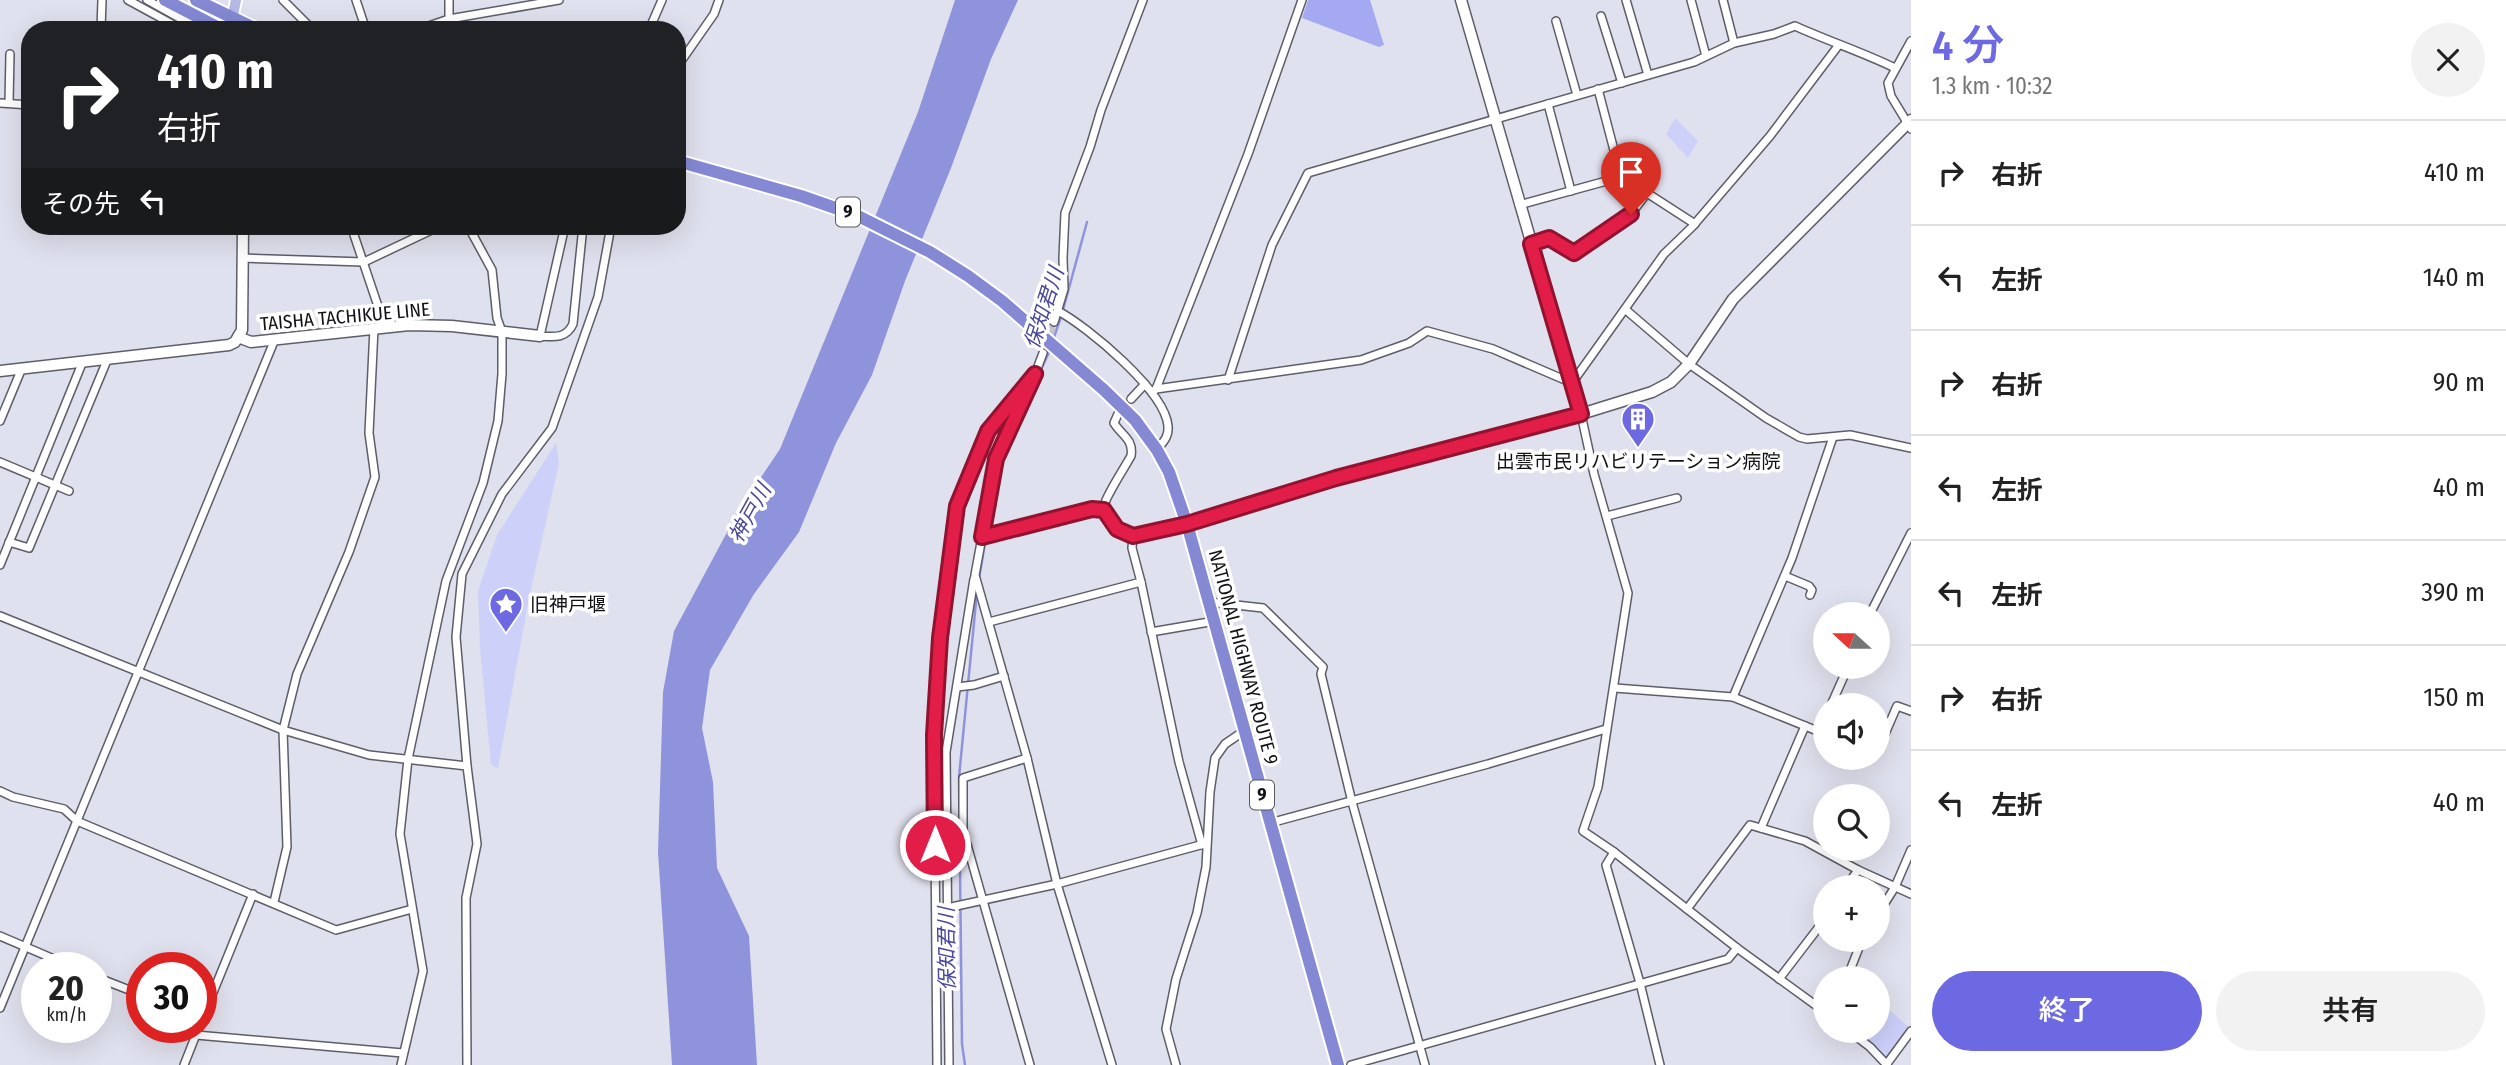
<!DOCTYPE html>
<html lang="ja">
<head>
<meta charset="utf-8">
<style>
	body { margin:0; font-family:"Fira Sans Condensed","Noto Sans JP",sans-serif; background:#f2f2f2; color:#222; height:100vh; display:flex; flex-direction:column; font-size:26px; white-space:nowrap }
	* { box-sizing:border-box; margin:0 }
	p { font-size:23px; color:#767676 }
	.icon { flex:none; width:38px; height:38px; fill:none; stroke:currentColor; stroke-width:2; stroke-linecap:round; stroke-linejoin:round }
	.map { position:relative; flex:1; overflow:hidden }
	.details { display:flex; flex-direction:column; background:#fff; width:595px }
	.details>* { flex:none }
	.banner { position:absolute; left:21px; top:21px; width:665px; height:214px; border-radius:28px; box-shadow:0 7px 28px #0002; background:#202124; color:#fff; overflow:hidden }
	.needle { width:46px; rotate:291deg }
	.fabs { position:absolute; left:1813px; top:602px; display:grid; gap:14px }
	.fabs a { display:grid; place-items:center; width:77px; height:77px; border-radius:50%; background:#fff; box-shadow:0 7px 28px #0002; font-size:35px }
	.speed { position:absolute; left:21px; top:952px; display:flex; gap:14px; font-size:35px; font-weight:700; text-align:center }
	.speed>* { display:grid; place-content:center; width:91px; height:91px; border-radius:50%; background:#fff; box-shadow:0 7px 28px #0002; line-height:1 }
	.speed small { font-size:18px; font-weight:400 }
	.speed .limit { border:10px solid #d22; background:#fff; color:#111 }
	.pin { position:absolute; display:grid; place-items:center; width:60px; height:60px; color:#fff; margin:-72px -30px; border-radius:50% 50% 50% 0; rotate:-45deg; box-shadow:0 0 7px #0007 }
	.pin .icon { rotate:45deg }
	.me { position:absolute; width:77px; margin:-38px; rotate:0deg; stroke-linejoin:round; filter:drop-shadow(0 0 5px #0008) }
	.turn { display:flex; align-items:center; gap:24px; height:147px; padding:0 21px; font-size:32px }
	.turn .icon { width:91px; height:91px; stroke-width:2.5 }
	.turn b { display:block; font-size:49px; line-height:60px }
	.then { display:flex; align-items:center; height:66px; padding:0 21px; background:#0003; gap:14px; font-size:26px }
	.round { display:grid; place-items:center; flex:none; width:74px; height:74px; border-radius:37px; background:#f2f2f2 }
	.head { display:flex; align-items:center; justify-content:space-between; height:119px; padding:0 21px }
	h1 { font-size:42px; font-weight:600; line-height:52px; color:#6c69e3 }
	.cta { display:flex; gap:14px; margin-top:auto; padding:14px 21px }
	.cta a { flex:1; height:80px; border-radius:42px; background:#6c69e3; color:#fff; font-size:28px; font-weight:600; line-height:80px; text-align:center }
	.cta a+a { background:#f2f2f2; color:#222 }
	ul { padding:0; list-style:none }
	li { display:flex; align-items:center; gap:21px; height:105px; padding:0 21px; border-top:2px solid #e0e0e0 }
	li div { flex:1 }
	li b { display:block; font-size:26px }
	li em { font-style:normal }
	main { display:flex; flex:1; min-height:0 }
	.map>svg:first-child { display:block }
</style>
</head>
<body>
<main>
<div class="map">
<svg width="1911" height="1065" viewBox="0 0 1911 1065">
	<rect width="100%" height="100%" fill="#e0e1ee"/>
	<g fill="#cdd1fa">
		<polygon points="1675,118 1698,141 1688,158 1666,134"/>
		<polygon points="556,443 559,463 529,598 498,768 491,765 480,648 478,591 497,535"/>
		<polygon points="1878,1000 1910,1028 1886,1058 1858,1031 1878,1031"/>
	</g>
	<polygon fill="#a4a9f2" points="1308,0 1370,0 1384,45 1379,47 1302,18"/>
	<polygon fill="#8f93db" points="955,0 1018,0 991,59 951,168 905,281 872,375 836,443 799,532 754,594 710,670 702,728 713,782 717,868 749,936 757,1065 672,1065 658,852 663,692 674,631 739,510 780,449 918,112"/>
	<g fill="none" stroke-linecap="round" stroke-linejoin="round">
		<g stroke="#8f93db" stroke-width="2.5">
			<polyline points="1063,310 1087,222"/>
			<polyline points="1053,340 1061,317"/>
			<polyline points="1028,398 1050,350"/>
			<polyline points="979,579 992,499"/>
			<polyline points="965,1065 962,1044 959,777 977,592"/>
		</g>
		<polyline stroke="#c1c2ce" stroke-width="7" stroke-dasharray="7 3.5" stroke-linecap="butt" points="1043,353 1054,322"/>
		<defs>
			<g id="street">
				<polyline points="128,0 183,30"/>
				<polyline points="147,0 190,24"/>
				<polyline points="283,0 313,30"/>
				<polyline points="356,0 366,30"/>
				<polyline points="449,0 449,19"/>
				<polyline points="1626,0 1648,75"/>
				<polyline points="1691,0 1706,56"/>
				<polyline points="1723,0 1734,43"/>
				<polyline points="1601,16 1622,83"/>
				<polyline points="1556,21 1577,95"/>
				<polyline points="101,30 102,0"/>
				<polyline points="417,30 449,19 559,0"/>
				<polyline points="649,30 662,0"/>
				<polyline points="1911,41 1888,83 1891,96 1911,129"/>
				<polyline points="677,67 714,14 719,0"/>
				<polyline points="0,103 30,105"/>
				<polyline points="9,103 10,54"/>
				<polyline points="1548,104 1571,191"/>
				<polyline points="1647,193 1695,224"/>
				<polyline points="1519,205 1621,177 1598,89"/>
				<polyline points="351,226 385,327"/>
				<path d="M565,226L540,336C554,337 566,339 573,324L583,226"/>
				<polyline points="1531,244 1549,238 1574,253 1631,214 1647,193 1631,181"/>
				<polyline points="242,258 364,262 440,226"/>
				<polyline points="1626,310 1689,364 1766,418 1799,437 1807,439 1850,435 1911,448"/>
				<path d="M1058,311C1088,327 1165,391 1168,426C1169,437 1163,442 1157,450"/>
				<polyline points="1054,322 1064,289 1063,258 1065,213 1090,147 1101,110 1143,0"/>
				<path d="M1228,380L1272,245L1308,173L1694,62L1734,43L1774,34L1795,26C1828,41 1862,52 1895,68"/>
				<polyline points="1156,389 1361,360 1409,343 1427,331 1493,349 1572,383 1664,254 1692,227 1770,136 1838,46"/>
				<polyline points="1152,392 1156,389 1248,154 1302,0"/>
				<polyline points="1131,399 1145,384"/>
				<path d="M1118,414L1114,423C1121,435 1134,439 1131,456C1123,470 1113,485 1106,500C1103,508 1105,514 1110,521C1128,546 1162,530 1187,524"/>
				<polyline points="1581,414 1594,474 1628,593 1598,787 1583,831 1614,852 1737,948 1825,1012"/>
				<polyline points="0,421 22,368"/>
				<polyline points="0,462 69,491"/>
				<polyline points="1104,511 1092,509 982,537 975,575 1027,758 1057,884 1112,1065"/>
				<polyline points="1607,516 1677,498"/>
				<polyline points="982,537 996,459 1034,377 1043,353"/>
				<polyline points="9,542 29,548 108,358"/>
				<polyline points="0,565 83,361"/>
				<polyline points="1785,576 1809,586 1812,590 1810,595"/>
				<polyline points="1141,582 1179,762 1202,845"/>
				<polyline points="1209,602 1263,608 1323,667 1321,674 1352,802 1425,1065"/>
				<polyline points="1870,614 1911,533"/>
				<polyline points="0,616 283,730 369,755 467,766 477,844 466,898 467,1065"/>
				<polyline points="989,622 1141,582 1132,548 1133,536"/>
				<polyline points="1151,632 1215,621"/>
				<polyline points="957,687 974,685 1004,676"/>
				<polyline points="1615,688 1733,697 1825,734"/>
				<polyline points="1733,697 1792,558 1833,437"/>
				<polyline points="1831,705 1848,667"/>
				<polyline points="1820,732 1825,720"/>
				<polyline points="1878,750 1897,706 1911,711"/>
				<polyline points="1027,758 963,778 963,831 1030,1065"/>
				<polyline points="467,766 456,637 462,574 502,494 552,428 598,297 611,226"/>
				<polyline points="0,791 13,797 64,809 77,821 336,930 412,909"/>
				<polyline points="1270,823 1488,764 1606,729"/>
				<polyline points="1761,828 1805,726"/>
				<polyline points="1614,852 1606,865 1640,983 1660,1065"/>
				<polyline points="1846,887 1858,870"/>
				<polyline points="274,902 287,847 283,730 297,674 349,552 375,477 369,433 374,328"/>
				<polyline points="947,908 1057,884 1204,844"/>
				<polyline points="1687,909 1750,825 1805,841 1858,870 1911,894"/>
				<polyline points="1878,914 1895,887 1911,850"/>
				<polyline points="0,936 75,968"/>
				<polyline points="96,977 142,995"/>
				<polyline points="1847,978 1862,940"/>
				<polyline points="1779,979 1825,919"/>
				<polyline points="0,1008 275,339"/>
				<polyline points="201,1022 253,894"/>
				<polyline points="189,1027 196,1035 403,1053"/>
				<polyline points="1849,1031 1870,1047 1887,1065"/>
				<polyline points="184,1065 199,1027"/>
				<polyline points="401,1065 423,971 400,834 408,759 446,581 483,483 498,421 502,374 502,332 497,318 492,270 468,226"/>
				<polyline points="937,1065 934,735 940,638 957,506 987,431 1035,374"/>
				<polyline points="949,1065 946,752 974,579"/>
				<polyline points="1176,1065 1166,1029 1176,979 1197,913 1206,867 1210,792 1215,758 1225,744 1244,731"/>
				<polyline points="1351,1065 1728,959 1737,948"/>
				<polyline points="1886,1065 1911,1031"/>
			</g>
			<g id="secondary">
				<polyline points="1461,0 1581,414"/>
				<polyline points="238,337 251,342 409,325 452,326 540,336"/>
				<polyline points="0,371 229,345 235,342 242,330 243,226"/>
				<polyline points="1187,524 1336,478 1581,414 1652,392 1671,382 1689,364 1733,299 1911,120"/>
			</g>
			<polyline id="primary" points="230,30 236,0"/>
			<g id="highway">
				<polyline points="165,0 223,30"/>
				<polyline points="196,0 258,30"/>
				<polyline points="677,161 801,196 858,216 930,252 968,276 1002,301 1104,390 1135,420 1157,450 1169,472 1187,524 1338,1065"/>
			</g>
		</defs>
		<use href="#street" stroke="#5d5e69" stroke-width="10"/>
		<use href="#secondary" stroke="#5d5e69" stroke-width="13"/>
		<use href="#primary" stroke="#fff" stroke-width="14"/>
		<use href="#highway" stroke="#fff" stroke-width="16"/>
		<use href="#street" stroke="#fff" stroke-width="7"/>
		<use href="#secondary" stroke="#fff" stroke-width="10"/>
		<use href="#primary" stroke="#b6b8e5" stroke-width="10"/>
		<use href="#highway" stroke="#8589d4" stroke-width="12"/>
	</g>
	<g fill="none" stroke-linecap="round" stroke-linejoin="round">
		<defs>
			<polyline id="route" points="935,845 934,735 940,638 957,506 988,431 1035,374 996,459 982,537 1092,509 1104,510 1117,529 1133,536 1187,524 1336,478 1581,414 1531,244 1549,238 1574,253 1631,214"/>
		</defs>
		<use href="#route" stroke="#92132f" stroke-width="18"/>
		<use href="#route" stroke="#e11d48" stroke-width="12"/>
	</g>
	<defs>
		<symbol id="building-pin" viewBox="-11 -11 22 30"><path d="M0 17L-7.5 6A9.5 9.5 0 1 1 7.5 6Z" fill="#6c69e3" stroke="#fff"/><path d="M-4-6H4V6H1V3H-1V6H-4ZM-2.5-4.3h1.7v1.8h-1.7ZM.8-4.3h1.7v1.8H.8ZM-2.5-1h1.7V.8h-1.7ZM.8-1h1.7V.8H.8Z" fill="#fff"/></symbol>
		<symbol id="sight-pin" viewBox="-11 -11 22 30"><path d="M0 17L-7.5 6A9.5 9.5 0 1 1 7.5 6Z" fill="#6c69e3" stroke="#fff"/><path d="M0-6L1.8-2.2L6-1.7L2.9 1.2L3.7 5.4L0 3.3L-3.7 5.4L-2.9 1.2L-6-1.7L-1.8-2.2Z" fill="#fff"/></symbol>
	</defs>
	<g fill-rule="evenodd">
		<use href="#building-pin" x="1619" y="400" width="38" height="52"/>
		<use href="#sight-pin" x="487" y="585" width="38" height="52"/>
	</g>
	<g text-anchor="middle" stroke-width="7" stroke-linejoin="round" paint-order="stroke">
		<g fill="#fff" stroke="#58595c" stroke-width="2">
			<rect x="836" y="197.5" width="24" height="29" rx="5"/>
			<rect x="1250" y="780.5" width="24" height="29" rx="5"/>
		</g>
		<g font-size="18" font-weight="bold" fill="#111216">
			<text x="848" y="218">9</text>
			<text x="1262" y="801">9</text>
		</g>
		<g font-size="19" fill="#111216" stroke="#fff">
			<text transform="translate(345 316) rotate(-5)" y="7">TAISHA TACHIKUE LINE</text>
			<text transform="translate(1244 657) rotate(75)" y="7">NATIONAL HIGHWAY ROUTE 9</text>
		</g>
		<g font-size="19" fill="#111216" stroke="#fff">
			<text x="1638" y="468">出雲市民リハビリテーション病院</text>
			<text x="530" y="611" text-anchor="start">旧神戸堰</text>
		</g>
		<g font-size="21" font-style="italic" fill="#4a489d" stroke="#fff">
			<text transform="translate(1044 308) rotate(-72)" y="7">保知君川</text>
			<text transform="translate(750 513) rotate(-61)" y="7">神戸川</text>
			<text transform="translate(947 949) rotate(-91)" y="7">保知君川</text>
		</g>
	</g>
</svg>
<div class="fabs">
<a><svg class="needle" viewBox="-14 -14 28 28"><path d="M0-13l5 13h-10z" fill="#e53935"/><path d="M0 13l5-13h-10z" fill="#767676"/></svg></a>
<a><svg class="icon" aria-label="sound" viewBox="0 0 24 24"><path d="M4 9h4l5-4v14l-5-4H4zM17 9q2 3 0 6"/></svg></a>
<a><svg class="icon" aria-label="search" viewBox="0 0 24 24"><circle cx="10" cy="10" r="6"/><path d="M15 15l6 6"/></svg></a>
<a>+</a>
<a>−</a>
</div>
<div class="speed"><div>20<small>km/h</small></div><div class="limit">30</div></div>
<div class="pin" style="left:1631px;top:214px;background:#d93025"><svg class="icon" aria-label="arrive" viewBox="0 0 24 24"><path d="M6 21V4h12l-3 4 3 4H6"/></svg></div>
<svg class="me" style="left:935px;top:845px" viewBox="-20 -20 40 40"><circle r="17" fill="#e11d48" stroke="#fff" stroke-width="3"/><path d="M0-11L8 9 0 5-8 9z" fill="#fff"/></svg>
<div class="banner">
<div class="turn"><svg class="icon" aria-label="right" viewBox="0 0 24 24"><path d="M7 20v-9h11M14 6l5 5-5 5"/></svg><div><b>410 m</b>右折</div></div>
<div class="then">その先<svg class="icon" aria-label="left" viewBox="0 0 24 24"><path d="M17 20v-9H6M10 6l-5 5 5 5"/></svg></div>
</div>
</div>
<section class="details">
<div class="head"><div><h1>4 分</h1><p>1.3 km · 10:32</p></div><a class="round"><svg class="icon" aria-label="close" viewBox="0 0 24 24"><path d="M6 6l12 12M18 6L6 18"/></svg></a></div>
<ul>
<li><svg class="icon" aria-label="right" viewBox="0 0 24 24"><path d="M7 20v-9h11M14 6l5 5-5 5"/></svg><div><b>右折</b></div><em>410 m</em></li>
<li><svg class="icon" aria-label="left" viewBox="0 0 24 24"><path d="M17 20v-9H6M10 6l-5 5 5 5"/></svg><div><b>左折</b></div><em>140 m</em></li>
<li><svg class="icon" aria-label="right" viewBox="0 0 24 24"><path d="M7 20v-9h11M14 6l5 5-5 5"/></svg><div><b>右折</b></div><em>90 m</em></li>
<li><svg class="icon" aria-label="left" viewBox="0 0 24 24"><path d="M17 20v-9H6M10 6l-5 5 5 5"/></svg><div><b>左折</b></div><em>40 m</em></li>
<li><svg class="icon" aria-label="left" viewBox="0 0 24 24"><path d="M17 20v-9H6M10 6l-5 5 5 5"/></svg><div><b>左折</b></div><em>390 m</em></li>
<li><svg class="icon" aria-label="right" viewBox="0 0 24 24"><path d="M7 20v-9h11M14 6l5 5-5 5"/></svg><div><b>右折</b></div><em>150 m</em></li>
<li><svg class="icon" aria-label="left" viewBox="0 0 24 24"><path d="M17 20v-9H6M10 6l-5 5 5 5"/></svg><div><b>左折</b></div><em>40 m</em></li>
</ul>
<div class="cta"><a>終了</a><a>共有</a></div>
</section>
</main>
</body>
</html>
